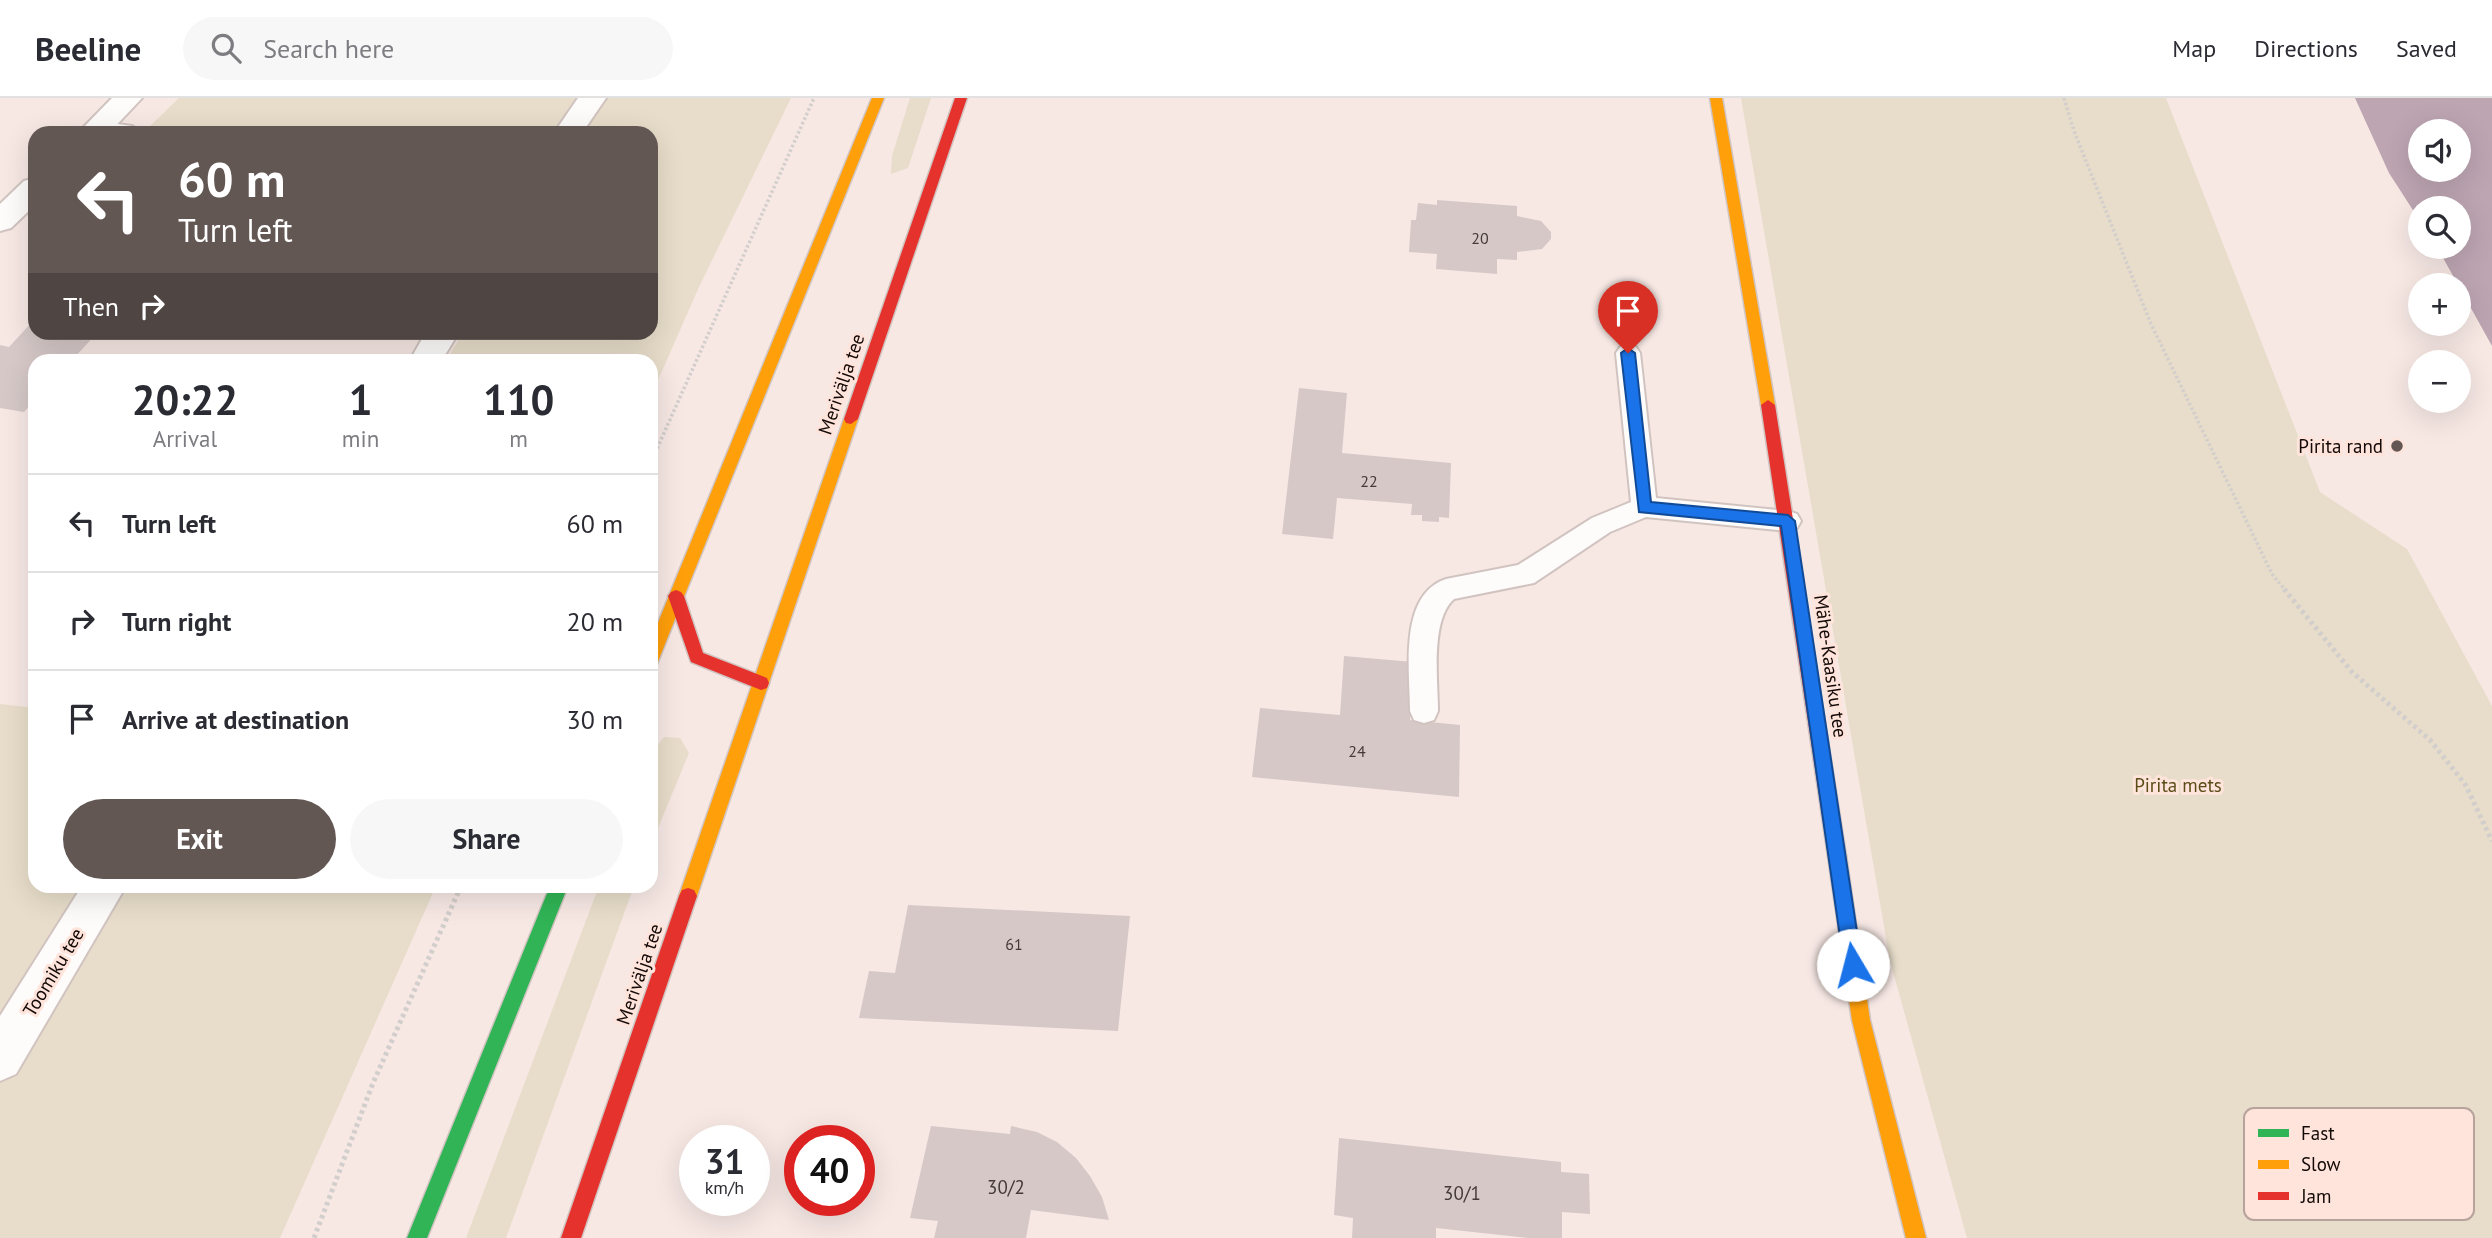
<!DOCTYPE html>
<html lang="en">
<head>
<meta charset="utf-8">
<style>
	body { margin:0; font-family:"PT Sans",sans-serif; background:#f7f7f7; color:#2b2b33; height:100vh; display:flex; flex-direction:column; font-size:26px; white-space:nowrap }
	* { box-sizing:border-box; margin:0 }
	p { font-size:23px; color:#7c7c81 }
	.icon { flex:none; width:38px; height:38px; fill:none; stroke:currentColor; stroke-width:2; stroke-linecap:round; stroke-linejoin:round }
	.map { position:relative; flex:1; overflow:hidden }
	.drawer { position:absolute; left:28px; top:256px; width:630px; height:539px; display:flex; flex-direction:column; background:#fff; border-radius:21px; box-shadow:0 7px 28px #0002 }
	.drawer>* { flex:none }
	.hud { position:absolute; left:28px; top:28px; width:630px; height:214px; border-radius:21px; box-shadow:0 7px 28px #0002; background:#635754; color:#fff; overflow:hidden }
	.fabs { position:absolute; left:2408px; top:21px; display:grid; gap:14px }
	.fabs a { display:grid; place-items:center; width:63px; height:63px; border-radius:50%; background:#fff; box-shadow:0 7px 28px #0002; font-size:35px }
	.speed { position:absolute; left:679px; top:1027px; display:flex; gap:14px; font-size:35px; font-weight:700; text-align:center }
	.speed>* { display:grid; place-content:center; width:91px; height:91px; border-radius:50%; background:#fff; box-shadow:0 7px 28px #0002; line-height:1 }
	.speed small { font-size:18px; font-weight:400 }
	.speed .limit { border:10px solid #d22; background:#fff; color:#111 }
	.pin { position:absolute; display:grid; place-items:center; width:60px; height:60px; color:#fff; margin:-72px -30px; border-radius:50% 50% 50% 0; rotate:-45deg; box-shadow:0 0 7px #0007 }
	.pin .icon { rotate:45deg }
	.me { position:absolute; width:77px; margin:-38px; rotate:352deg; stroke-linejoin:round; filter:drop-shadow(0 0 5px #0008) }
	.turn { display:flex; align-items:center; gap:24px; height:147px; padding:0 35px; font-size:32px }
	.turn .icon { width:91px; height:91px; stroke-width:2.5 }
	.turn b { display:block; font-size:49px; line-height:60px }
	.then { display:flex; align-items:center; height:66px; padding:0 35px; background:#0003; gap:14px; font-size:26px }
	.eta { display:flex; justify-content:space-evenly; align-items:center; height:119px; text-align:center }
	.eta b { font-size:42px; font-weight:600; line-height:49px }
	.cta { display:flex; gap:14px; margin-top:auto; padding:14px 35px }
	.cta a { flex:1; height:80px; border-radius:42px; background:#635754; color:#fff; font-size:28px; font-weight:600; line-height:80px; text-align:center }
	.cta a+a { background:#f7f7f7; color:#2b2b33 }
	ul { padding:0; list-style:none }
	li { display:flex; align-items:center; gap:21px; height:98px; padding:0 35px; border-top:2px solid #e1e1e2 }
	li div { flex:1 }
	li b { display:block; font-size:26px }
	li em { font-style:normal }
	header { display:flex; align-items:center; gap:42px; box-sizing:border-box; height:98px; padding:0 35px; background:#fff; border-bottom:2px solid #e1e1e2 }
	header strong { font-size:33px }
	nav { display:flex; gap:38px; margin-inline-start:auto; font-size:24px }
	.search { width:490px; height:63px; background:#f7f7f7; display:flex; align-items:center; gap:18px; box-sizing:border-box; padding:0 24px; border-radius:38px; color:#7c7c81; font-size:26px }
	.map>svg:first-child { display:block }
</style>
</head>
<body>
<header>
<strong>Beeline</strong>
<div class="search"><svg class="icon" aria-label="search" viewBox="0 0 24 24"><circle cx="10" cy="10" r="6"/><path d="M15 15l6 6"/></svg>Search here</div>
<nav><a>Map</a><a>Directions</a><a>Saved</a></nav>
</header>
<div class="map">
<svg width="2492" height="1140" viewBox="0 0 2492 1140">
	<rect width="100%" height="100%" fill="#f7e8e4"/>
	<g fill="#e8ddca">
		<polygon points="179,0 791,0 699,189 651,298 651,262 446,262 463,235 651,234 651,35 202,35 149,29"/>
		<polygon points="910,0 931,0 908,70 891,76 892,58"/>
		<polygon points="1741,0 2166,0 2320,394 2407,451 2492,608 2492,1140 1967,1140 1890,863"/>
		<polygon points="0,606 35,610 35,788 436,788 280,1140 0,1140"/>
		<polygon points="664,639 680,640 689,655 651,747 651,656"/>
		<polygon points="599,788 634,788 506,1140 466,1140"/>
	</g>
	<path fill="#bda5b2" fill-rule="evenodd" d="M2355,0H2492V248L2437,149H2459V110H2420V123L2389,75ZM2420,33H2459V72H2420Z"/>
	<g fill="#d5c8c7">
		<polygon points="1437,102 1517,108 1517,118 1541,123 1551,134 1551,141 1542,151 1517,154 1517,162 1497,161 1497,176 1436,171 1437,156 1409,154 1411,122 1416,122 1418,105 1437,107"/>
		<polygon points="33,223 35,234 98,234 72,262 35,262 35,302 24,314 0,310 0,247 9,249"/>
		<polygon points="1299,290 1347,295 1342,355 1451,365 1449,420 1439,419 1439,424 1422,423 1422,417 1411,417 1412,406 1337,400 1333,441 1282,436"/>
		<polygon points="1344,558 1413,564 1410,622 1460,627 1459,699 1252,679 1260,610 1340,617"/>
		<polygon points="908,807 1130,818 1118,933 859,920 869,873 895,875"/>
		<polygon points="931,1028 1010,1036 1011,1028 1037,1034 1057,1044 1076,1060 1090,1078 1102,1099 1109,1122 1031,1112 1026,1140 934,1140 938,1123 910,1120"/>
		<polygon points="1339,1040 1561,1064 1561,1074 1589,1076 1590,1116 1562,1114 1562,1140 1528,1140 1436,1130 1436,1140 1352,1140 1353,1120 1334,1117"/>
	</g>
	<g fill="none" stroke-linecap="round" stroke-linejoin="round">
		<defs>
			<g id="lane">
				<polygon points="96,23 132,28 142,35 89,35 86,30"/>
				<path d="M1628,246L1636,249L1640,255L1656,400L1788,413L1797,416L1801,423L1797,430L1788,433L1646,419L1610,434L1534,485L1454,501C1430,522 1438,583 1438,613L1434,622L1424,625L1414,622L1410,613C1410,573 1398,497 1446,481L1518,467L1592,420L1631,404L1616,255L1620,249Z"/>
			</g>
			<g id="street">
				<polygon points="112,0 142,0 109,35 78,35"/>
				<polygon points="578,0 606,0 582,35 554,35"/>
				<polygon points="35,80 35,107 11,130 0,133 0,106 24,83"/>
				<polygon points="426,234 459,234 442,262 410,262"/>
				<polygon points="82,788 126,788 16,976 0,983 0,918"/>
			</g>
			<polygon id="fast" points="550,788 568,788 427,1140 407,1140"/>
			<g id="slow">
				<polygon points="872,0 884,0 659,561 657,566 651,568 651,542"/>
				<polygon points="1710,0 1722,0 1775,307 1768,312 1761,307"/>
				<polygon points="851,316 858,321 697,798 694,804 688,806 682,804 679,798 844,321"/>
				<polygon points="1837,750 1843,752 1846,758 1870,922 1926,1140 1906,1140 1852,922 1828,758 1831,752"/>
			</g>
			<g id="jam">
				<polygon points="955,0 967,0 858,321 851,326 846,325 844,321"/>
				<polygon points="1768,302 1775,307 1846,758 1843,764 1837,766 1831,764 1828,758 1761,307"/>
				<polygon points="676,492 681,494 684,498 703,555 767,580 769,585 767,590 761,592 691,564 668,498 671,494"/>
				<polygon points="688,790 694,792 697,798 581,1140 561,1140 679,798 682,792"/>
			</g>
		</defs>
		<use href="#lane" stroke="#d1c4c0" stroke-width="4"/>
		<use href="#street" stroke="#d1c4c0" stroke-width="4"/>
		<use href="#fast" stroke="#d1c4c0" stroke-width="3"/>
		<use href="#slow" stroke="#d1c4c0" stroke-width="3"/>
		<use href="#jam" stroke="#d1c4c0" stroke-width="3"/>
		<g stroke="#d2cecc" stroke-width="3.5" stroke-dasharray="2.5 2.5" stroke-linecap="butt">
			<polyline points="2064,0 2074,33 2151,226 2272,476 2286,493"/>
			<polyline points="651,364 814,0"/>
		</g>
		<g stroke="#d2cecc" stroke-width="5" stroke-dasharray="3.5 3.5" stroke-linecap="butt">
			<polyline points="2284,491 2352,574 2430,642 2465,686 2492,743"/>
			<polyline points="314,1140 373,985 461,788"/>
		</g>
		<use href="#lane" fill="#fefcfb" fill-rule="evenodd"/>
		<use href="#street" fill="#fefcfb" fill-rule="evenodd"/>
		<use href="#fast" fill="#30b455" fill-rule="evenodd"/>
		<use href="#slow" fill="#ff9f0a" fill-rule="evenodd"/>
		<use href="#jam" fill="#e5322d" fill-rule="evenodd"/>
	</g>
	<polygon fill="#1a73e8" stroke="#114b97" stroke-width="2" points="1628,250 1635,255 1651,404 1788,417 1795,423 1862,867 1860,873 1853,876 1847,873 1844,867 1781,428 1639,414 1621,255"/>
	<circle fill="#635754" stroke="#ffe4dc" stroke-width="2.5" cx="2397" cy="348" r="7"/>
	<g text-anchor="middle" stroke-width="6" stroke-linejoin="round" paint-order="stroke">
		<g font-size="16" fill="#443936">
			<text x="1480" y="146">20</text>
			<text x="1369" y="389">22</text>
			<text x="1357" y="659">24</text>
			<text x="1014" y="852">61</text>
		</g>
		<g font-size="19" fill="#130906" stroke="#ffe4dc">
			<text transform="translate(841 286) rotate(-71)" y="7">Merivälja tee</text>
			<text transform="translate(1831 568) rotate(82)" y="7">Mähe-Kaasiku tee</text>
			<text transform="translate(53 874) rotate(-59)" y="7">Toomiku tee</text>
			<text transform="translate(639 876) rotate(-71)" y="7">Merivälja tee</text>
		</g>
		<g font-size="19" fill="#130906" stroke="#ffe4dc" text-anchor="end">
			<text x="2383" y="355">Pirita rand</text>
		</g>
		<g font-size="19" fill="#594c16" stroke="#ffe4dc">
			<text x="2178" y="694">Pirita mets</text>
		</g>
		<g font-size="19" fill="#443936">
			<text x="1006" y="1096">30/2</text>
			<text x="1462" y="1102">30/1</text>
		</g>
	</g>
	<rect x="2244" y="1010" width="230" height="112" rx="10" fill="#ffe4dc" stroke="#b8a29c" stroke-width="2"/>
	<rect x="2258" y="1031" width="31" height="8" fill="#30b455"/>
	<rect x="2258" y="1062" width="31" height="9" fill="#ff9f0a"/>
	<rect x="2258" y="1094" width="31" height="8" fill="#e5322d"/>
	<g font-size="19" fill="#130906">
		<text x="2301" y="1042">Fast</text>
		<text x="2301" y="1073">Slow</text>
		<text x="2301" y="1105">Jam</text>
	</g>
</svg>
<div class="fabs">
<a><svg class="icon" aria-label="sound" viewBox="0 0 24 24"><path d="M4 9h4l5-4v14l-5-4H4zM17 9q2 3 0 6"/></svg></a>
<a><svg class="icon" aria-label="search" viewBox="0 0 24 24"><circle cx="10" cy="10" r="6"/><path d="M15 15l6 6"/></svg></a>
<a>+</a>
<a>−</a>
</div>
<div class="speed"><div>31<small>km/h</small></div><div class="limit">40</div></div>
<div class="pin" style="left:1628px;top:255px;background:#d93025"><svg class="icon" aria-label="arrive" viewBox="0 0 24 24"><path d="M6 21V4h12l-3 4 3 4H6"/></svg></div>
<svg class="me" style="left:1853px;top:867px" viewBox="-20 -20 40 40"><circle r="19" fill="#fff"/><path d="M0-13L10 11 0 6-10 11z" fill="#1a73e8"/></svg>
<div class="hud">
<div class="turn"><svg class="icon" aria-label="left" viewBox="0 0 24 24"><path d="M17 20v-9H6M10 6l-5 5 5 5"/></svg><div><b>60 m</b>Turn left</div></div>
<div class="then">Then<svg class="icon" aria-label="right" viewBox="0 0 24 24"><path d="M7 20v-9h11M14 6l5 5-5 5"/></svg></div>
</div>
<section class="drawer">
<div class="eta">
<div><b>20:22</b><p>Arrival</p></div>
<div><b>1</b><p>min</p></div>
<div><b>110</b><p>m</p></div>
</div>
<ul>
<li><svg class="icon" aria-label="left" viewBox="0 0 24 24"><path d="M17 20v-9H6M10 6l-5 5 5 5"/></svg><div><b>Turn left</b></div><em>60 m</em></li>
<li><svg class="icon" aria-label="right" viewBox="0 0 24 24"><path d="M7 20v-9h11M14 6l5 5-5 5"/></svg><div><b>Turn right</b></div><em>20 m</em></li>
<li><svg class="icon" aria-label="arrive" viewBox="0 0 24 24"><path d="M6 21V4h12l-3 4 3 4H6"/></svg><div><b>Arrive at destination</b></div><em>30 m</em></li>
</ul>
<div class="cta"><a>Exit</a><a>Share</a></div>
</section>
</div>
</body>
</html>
